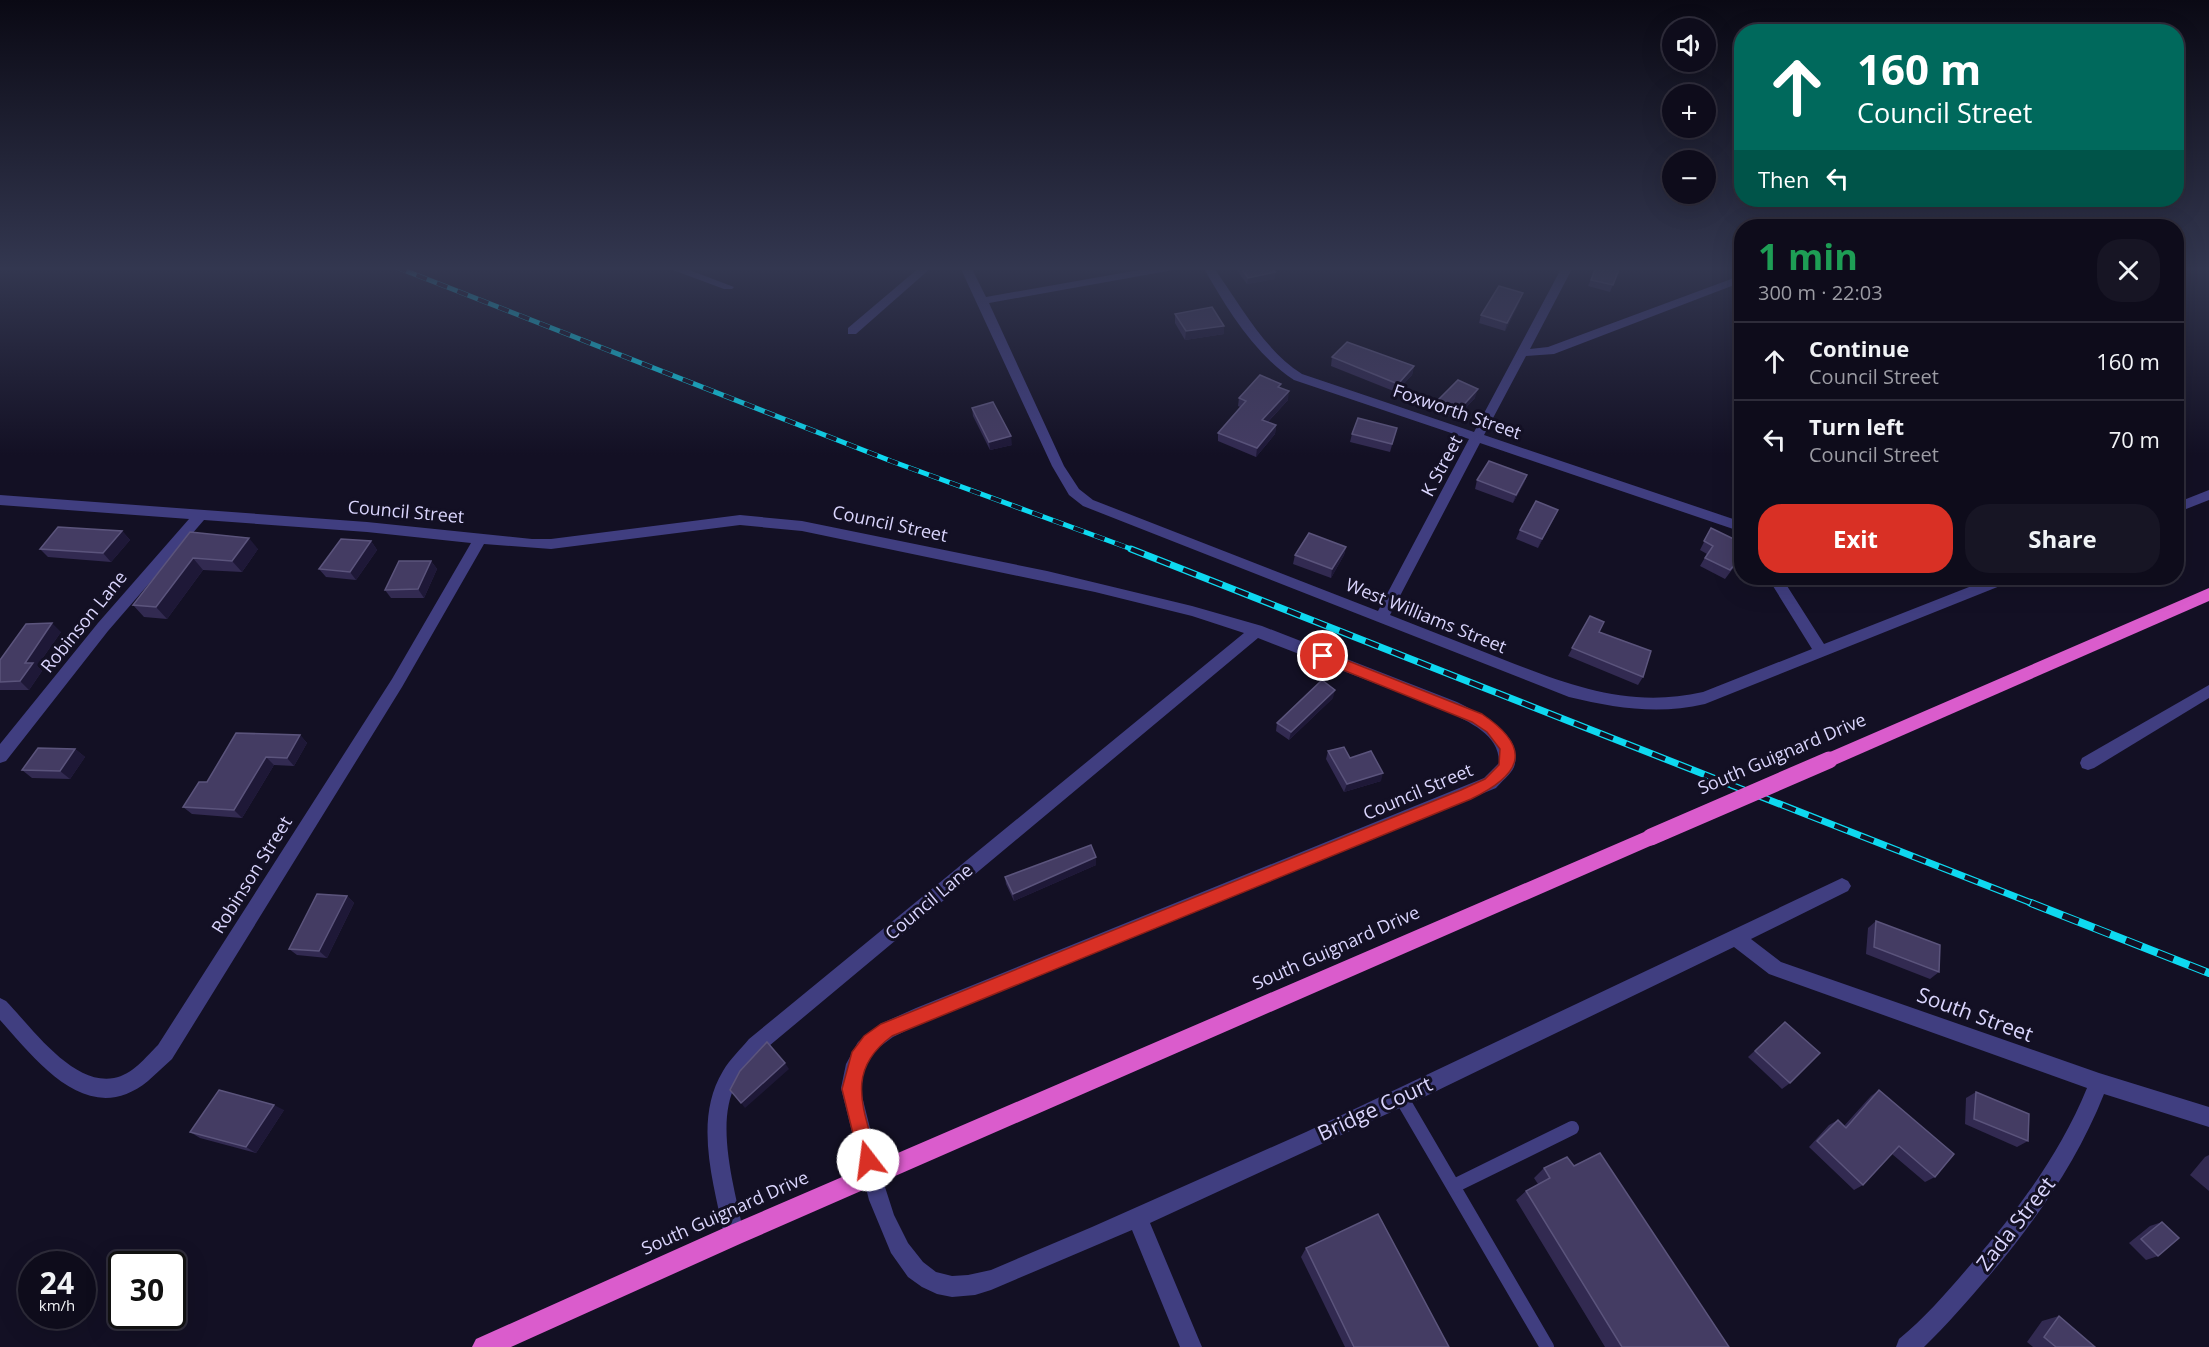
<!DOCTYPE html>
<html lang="en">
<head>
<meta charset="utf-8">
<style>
	body { margin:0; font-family:"Open Sans",sans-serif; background:#171524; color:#f1f3f6; height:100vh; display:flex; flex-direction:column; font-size:22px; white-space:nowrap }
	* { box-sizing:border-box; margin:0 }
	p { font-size:20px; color:#9b9ba3 }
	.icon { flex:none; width:33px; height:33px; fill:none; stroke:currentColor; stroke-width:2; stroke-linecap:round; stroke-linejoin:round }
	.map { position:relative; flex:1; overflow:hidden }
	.sheet { position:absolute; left:1734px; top:219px; width:450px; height:366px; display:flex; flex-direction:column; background:#0e0c1b; border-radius:24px; box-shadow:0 6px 24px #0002,0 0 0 2px #2e2c3a }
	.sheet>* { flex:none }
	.guide { position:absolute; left:1734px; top:24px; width:450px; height:183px; border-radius:24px; box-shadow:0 6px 24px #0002,0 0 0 2px #2e2c3a; background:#00695c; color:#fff; overflow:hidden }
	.buttons { position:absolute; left:1662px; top:18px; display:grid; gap:12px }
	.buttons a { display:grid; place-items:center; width:54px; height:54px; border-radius:50%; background:#0e0c1b; box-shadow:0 6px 24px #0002,0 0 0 2px #2e2c3a; font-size:30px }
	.speed { position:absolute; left:18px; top:1251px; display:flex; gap:12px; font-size:30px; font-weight:700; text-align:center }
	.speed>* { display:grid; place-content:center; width:78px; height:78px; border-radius:50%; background:#0e0c1b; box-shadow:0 6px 24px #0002,0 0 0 2px #2e2c3a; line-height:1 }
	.speed small { font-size:15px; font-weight:400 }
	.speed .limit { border:3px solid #111; border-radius:9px; background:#fff; color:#111 }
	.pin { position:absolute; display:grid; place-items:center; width:51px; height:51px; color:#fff; margin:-26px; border:3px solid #fff; border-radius:50%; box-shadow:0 2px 6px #0007 }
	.me { position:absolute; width:66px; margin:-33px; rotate:345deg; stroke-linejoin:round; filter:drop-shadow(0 0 4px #0008) }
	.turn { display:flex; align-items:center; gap:21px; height:126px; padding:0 24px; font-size:27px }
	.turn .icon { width:78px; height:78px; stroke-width:2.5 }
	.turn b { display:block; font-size:42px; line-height:51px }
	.then { display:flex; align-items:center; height:57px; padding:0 24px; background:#0003; gap:12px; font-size:22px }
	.round { display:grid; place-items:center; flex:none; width:63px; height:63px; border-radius:24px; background:#171524 }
	.overview { display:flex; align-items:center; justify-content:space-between; height:102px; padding:0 24px }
	h1 { font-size:36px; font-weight:700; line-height:45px; color:#1e9e55 }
	.button { display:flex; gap:12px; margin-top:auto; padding:12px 24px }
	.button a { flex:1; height:69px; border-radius:24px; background:#d93025; color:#fff; font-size:24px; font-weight:700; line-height:69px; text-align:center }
	.button a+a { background:#171524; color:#f1f3f6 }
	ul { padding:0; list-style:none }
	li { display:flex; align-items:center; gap:18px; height:78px; padding:0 24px; border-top:2px solid #2e2c3a }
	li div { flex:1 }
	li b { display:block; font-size:22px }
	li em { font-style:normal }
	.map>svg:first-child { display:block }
</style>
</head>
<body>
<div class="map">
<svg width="2209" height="1347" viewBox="0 0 2209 1347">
	<rect width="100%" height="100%" fill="#131024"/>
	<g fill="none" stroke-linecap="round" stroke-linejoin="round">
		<g stroke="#403e80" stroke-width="14">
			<polyline points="1401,1097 1547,1347"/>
			<polyline points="1454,1186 1572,1128"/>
		</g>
		<g fill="#403e80" fill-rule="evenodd">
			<polygon points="665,267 681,267 734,287 732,289 724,289"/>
			<polygon points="920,267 932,267 856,334 848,334 848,328"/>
			<path d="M960,267H971L986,297L1156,267H1178L1173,270L989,303L1064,466L1079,489L1093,500L1378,611L1469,439L1294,380C1254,354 1226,307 1203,267H1213C1241,305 1262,348 1302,374L1474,432L1562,267H1573L1530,349L1548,347L1742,275V282L1554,354L1526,356L1484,435L1742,522V532L1480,443L1390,615C1427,630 1465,644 1502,659C1569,685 1629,709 1703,692L1812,649L1768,578H1782L1824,644L1992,578H2012L2010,582L1705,704C1658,715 1615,708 1569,697L1083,506L1069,495L1052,466Z"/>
			<polygon points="2209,490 2209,500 2176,513 2176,503"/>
			<path d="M0,495L367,522L532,539H551L740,515L802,521L1047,571L1192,606L1262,626L1457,702C1480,714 1525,734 1514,767C1511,774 1501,782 1496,788L928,1020L893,1037L878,1048L864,1066L861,1092L884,1184L894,1215L908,1243L923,1262L936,1272L952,1276L968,1275L991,1270L1092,1227L1306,1132L1842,878L1848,881L1851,886L1848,891L1751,939L1781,962L2099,1073L2209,1107V1127L2104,1094C2077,1162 2036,1220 1989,1276C1968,1300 1947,1325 1924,1347H1896L1899,1339C1926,1317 1949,1290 1972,1263C2018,1210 2060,1154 2087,1088L1769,974L1734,947L1426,1096L1150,1223L1202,1347H1180L1132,1230L991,1290L975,1295L952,1297L937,1294L922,1287L908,1277L891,1253L869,1200L841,1088L846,1064L858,1042L880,1024L916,1008L1484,778L1499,763C1500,735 1469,722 1447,711L1258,638L763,1051C754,1062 743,1072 736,1084C714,1124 736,1193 744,1235L741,1242L734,1245L727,1242L724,1235C714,1184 693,1120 723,1071C730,1059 741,1049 749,1039L1244,633L1192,616L1095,592L802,531L740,525L551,549L484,544L402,687L172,1059C164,1066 156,1074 148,1081C88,1130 37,1061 0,1020V998L6,1001C32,1028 73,1086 114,1078C132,1075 146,1057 158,1045L392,679L471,543L367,532L204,520L108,631L6,761L0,763V744L98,623L189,519L0,505Z"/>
			<polygon points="2209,685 2209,698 2094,768 2088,770 2082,768 2080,763 2082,758"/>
		</g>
		<g fill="#da5ccc" fill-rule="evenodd">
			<polygon points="2209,588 2209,601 1835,765 1829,767 1823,765 1820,760 1823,755"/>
			<polygon points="1651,829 1657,831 1660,837 1657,843 742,1243 511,1347 472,1347 476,1339 726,1227"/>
		</g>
		<defs>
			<polyline id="rail-far2" points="396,267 891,461 1134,550"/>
			<polyline id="rail-far1" points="1131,549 2034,904"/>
			<polyline id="rail" points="2031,903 2209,973"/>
		</defs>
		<use href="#rail-far2" stroke="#0ed9f0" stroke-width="5"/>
		<use href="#rail-far1" stroke="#0ed9f0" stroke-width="7"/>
		<use href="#rail" stroke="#0ed9f0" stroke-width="8"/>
		<use href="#rail-far2" stroke="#131024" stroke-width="4" stroke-dasharray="11" stroke-linecap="butt"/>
		<use href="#rail-far1" stroke="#131024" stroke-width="4.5" stroke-dasharray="14" stroke-linecap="butt"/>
		<use href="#rail" stroke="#131024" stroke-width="6" stroke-dasharray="17" stroke-linecap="butt"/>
		<polyline stroke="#da5ccc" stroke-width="17" points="1651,837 1829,760"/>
	</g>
	<g fill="#322a51">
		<polygon points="1234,267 1271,267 1275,279 1247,284"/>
		<polygon points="1596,267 1620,267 1610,292 1588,286"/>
		<polygon points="1520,301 1505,331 1479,323 1481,315"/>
		<polygon points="1175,314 1224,334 1185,340 1175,323"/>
		<polygon points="1332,357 1414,366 1412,375 1396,392 1331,366"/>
		<polygon points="1280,387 1288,400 1268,422 1276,425 1275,434 1256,457 1218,441 1218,433 1240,407 1238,406 1239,398"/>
		<polygon points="1475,398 1455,419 1435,410 1437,401"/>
		<polygon points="972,408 1012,445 990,450 973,416"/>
		<polygon points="1397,428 1390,452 1350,442 1352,434"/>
		<polygon points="1527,475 1524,483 1513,503 1475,489 1477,480"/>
		<polygon points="1554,518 1538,548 1516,539 1520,530"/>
		<polygon points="1711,528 1742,543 1742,569 1740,570 1734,567 1725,579 1700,566 1707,554 1700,550"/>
		<polygon points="122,531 130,540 111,562 48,557 40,549"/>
		<polygon points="190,532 258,549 242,572 203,570 167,619 144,617 133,605"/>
		<polygon points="371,541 377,550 356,580 326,577 319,569"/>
		<polygon points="1346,547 1344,555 1331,578 1293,564 1295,555"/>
		<polygon points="431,561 437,569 424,598 391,598 385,590"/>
		<polygon points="1590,616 1599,632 1643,677 1638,685 1568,656"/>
		<polygon points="61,632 37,666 42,671 29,690 0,690 0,660"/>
		<polygon points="1333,698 1289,740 1276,731 1277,723"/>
		<polygon points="300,735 307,743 294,766 274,765 242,818 192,814 183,807 207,782"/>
		<polygon points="75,749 85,757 70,779 32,778 22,770"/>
		<polygon points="1328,751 1350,758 1381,781 1344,792 1326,759"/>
		<polygon points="1096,857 1096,865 1014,901 1006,884 1005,877"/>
		<polygon points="347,896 354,903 327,958 297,955 289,949"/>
		<polygon points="1876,921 1939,972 1930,979 1866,954 1868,928"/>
		<polygon points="1785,1022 1790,1083 1782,1089 1748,1057"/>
		<polygon points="1879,1090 1935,1177 1925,1182 1892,1154 1863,1185 1854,1190 1809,1147 1829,1125 1838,1120 1844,1126 1871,1096"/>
		<polygon points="1976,1092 2028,1141 2017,1147 1965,1124 1966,1098"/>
		<polygon points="284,1110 256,1153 200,1138 190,1132"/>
		<polygon points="2209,1155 2209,1191 2190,1175 2205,1157"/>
		<polygon points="1574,1166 1729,1347 1605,1347 1516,1200 1526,1191 1538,1184 1534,1178 1544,1168"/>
		<polygon points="2162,1222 2158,1256 2146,1260 2129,1243 2150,1226"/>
		<polygon points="1306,1248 1449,1347 1345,1347 1301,1257"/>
		<polygon points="2059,1316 2095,1347 2033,1347 2027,1342 2042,1321"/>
	</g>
	<g fill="#1e1837">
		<polygon points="1275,272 1275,279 1247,284 1248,278"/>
		<polygon points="1523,293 1520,301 1505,331 1507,323"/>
		<polygon points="1224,326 1224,334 1185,340 1186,331"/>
		<polygon points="1414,366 1412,375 1396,392 1398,384"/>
		<polygon points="1478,389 1475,398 1455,419 1458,411"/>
		<polygon points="1289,391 1288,400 1261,429 1262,420"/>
		<polygon points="1276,425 1275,434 1256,457 1257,448"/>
		<polygon points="1011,436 1012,445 990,450 989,442"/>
		<polygon points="1527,475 1524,483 1513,503 1516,495"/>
		<polygon points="1558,510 1554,518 1538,548 1542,539"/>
		<polygon points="122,531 130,540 111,562 103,553"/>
		<polygon points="249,538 258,549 242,572 232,561"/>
		<polygon points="371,541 377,550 356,580 350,572"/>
		<polygon points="1346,547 1344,555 1331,578 1332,569"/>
		<polygon points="193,558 203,570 167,619 156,607"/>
		<polygon points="431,561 437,569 424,598 418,589"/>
		<polygon points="52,623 61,632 37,666 42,671 29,690 20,681 25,663"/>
		<polygon points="1335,690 1333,698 1289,740 1291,732"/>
		<polygon points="300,735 307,743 294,766 287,758"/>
		<polygon points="75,749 85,757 70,779 60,771"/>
		<polygon points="266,757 274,765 242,818 234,810"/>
		<polygon points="1383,773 1381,781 1344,792 1347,784"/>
		<polygon points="1096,857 1096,865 1014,901 1013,894"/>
		<polygon points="347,896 354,903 327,958 319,951"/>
		<polygon points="785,1063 789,1069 745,1108 741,1103"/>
		<polygon points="274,1105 284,1110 256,1153 246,1147"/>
	</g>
	<g fill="#443c63" stroke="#5b547c" stroke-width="1.5">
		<polygon points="1240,267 1271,267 1275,272 1248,278"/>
		<polygon points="1596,267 1620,267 1613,285 1591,280"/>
		<polygon points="1499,286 1523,293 1507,323 1481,315"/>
		<polygon points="1212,307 1224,326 1186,331 1175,314"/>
		<polygon points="1347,342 1414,366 1398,384 1332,357"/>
		<polygon points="1260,375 1281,384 1278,387 1289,391 1262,420 1276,425 1257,448 1218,433 1246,401 1239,398"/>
		<polygon points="1458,380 1478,389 1458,411 1437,401"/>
		<polygon points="993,402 1011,436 989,442 972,408"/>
		<polygon points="1358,418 1397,428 1392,444 1352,434"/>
		<polygon points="1489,461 1527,475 1516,495 1477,480"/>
		<polygon points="1536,501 1558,510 1542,539 1520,530"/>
		<polygon points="58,527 122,531 103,553 40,549"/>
		<polygon points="1711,528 1742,543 1742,560 1739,559 1730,570 1705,558 1713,546 1704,541"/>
		<polygon points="190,532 249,538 232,561 193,558 156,607 133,605"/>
		<polygon points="1309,533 1346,547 1332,569 1295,555"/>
		<polygon points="341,539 371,541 350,572 319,569"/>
		<polygon points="399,561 431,561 418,589 385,590"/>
		<polygon points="1590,616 1604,622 1599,632 1651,651 1643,677 1572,648"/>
		<polygon points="52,623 25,663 33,663 20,681 0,682 0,660 26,624"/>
		<polygon points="1322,680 1335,690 1291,732 1277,723"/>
		<polygon points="236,733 300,735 287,758 266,757 234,810 183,807 199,782 207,782"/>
		<polygon points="1344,747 1350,758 1371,751 1383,773 1347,784 1328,751"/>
		<polygon points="38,748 75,749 60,771 22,770"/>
		<polygon points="1091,845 1096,857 1013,894 1005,877"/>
		<polygon points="317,894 347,896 319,951 289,949"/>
		<polygon points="1876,921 1940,945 1939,972 1874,947"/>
		<polygon points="1785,1022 1820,1053 1790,1083 1755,1051"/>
		<polygon points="767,1042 785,1063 741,1103 730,1090 740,1071"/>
		<polygon points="219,1090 274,1105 246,1147 190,1132"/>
		<polygon points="1879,1090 1954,1154 1935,1177 1899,1146 1863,1185 1817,1141 1838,1120 1846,1128"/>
		<polygon points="1976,1092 2029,1114 2028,1141 1974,1119"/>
		<polygon points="1600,1153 1729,1347 1622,1347 1526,1191 1550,1178 1544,1168 1567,1157 1574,1166"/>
		<polygon points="1378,1214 1449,1347 1354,1347 1306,1248"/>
		<polygon points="2162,1222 2179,1238 2158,1256 2141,1239"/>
		<polygon points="2059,1316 2095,1347 2056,1347 2044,1337"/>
	</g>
	<linearGradient id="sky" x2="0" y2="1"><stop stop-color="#0a0914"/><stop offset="0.59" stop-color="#333750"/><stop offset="1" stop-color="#333750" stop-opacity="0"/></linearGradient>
	<rect width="2209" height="455" fill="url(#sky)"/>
	<path fill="#d93025" stroke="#8d1f18" stroke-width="1.5" d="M1323,651L1482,714C1534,749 1521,775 1471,799L892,1036C843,1072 865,1110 877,1160L874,1166L868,1169L861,1166L842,1089L852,1052L864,1036L881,1024L1461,790L1485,779L1499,765L1500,749L1487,732L1472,722L1318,660L1316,656Z"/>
	<g text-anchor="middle" stroke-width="6" stroke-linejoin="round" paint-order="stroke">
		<g font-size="18" fill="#dad5fd" stroke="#131024">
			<text transform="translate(1457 412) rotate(19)" y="6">Foxworth Street</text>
			<text transform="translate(1442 466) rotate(-62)" y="6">K Street</text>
			<text transform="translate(406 512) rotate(5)" y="6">Council Street</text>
			<text transform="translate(890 524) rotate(12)" y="6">Council Street</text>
			<text transform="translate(1426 616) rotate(22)" y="6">West Williams Street</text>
			<text transform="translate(84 622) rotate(-51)" y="6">Robinson Lane</text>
			<text transform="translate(1782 754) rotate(-23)" y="6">South Guignard Drive</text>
			<text transform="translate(1418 792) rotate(-23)" y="6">Council Street</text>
			<text transform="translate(252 875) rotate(-58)" y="6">Robinson Street</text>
			<text transform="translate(929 902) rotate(-40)" y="6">Council Lane</text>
			<text transform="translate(1336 948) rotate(-24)" y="6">South Guignard Drive</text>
			<text transform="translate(725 1213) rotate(-24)" y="6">South Guignard Drive</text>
		</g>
		<g font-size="21" fill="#dad5fd" stroke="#131024">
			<text transform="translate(1975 1015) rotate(20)" y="7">South Street</text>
			<text transform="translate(1375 1109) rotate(-25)" y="7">Bridge Court</text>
			<text transform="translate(2016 1224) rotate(-52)" y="7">Zada Street</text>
		</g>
	</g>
</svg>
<div class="buttons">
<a><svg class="icon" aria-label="sound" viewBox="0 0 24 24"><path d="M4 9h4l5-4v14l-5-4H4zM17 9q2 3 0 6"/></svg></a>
<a>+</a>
<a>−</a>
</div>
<div class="speed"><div>24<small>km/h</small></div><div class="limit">30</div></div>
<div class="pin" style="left:1323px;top:656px;background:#d93025"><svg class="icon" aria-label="arrive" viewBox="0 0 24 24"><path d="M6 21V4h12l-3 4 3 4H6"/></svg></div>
<svg class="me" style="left:868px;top:1160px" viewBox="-20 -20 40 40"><circle r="19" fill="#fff"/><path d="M0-13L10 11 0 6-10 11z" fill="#d93025"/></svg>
<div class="guide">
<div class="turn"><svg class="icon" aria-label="ahead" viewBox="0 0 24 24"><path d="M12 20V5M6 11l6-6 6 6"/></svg><div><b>160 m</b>Council Street</div></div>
<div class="then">Then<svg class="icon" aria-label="left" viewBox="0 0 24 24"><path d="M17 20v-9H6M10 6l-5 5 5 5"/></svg></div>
</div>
<section class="sheet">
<div class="overview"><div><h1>1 min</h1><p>300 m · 22:03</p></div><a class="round"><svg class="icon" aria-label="close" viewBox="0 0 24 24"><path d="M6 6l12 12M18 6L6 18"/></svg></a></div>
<ul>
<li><svg class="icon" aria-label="ahead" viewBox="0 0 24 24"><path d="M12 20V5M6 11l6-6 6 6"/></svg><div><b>Continue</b><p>Council Street</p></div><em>160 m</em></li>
<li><svg class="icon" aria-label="left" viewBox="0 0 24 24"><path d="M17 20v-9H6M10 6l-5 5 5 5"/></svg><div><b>Turn left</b><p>Council Street</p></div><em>70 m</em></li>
</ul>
<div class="button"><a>Exit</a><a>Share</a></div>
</section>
</div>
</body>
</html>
